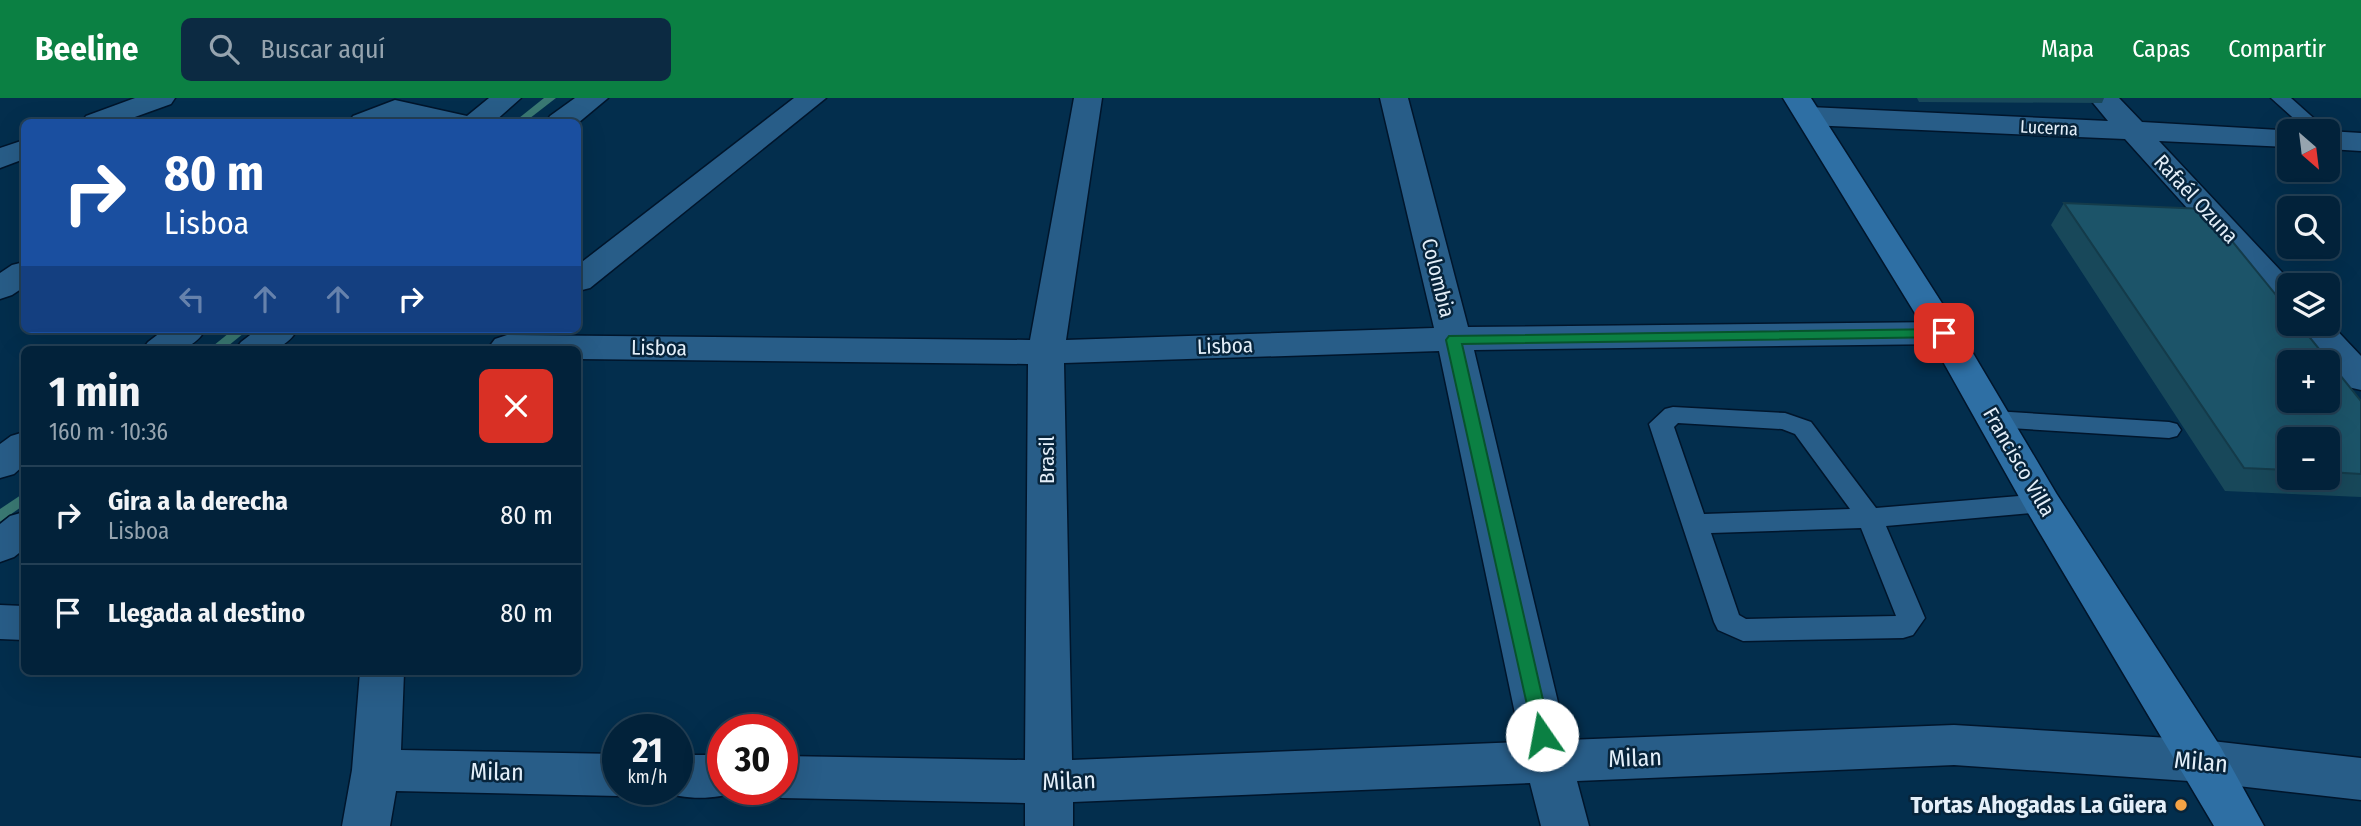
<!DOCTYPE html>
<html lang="es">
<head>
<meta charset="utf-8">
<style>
	body { margin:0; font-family:"Fira Sans Condensed",sans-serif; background:#0c2a42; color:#f1f3f6; height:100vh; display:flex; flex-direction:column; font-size:26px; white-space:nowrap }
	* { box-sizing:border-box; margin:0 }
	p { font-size:23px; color:#96a4af }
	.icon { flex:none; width:38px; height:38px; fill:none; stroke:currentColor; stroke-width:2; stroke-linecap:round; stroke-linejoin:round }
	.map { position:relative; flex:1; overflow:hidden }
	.details { position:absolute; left:21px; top:248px; width:560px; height:329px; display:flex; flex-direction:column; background:#02223a; border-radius:10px; box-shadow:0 7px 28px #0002,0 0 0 2px #233f54 }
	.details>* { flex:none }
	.top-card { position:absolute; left:21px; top:21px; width:560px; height:214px; border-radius:10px; box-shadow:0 7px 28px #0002,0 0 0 2px #233f54; background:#1a4fa0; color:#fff; overflow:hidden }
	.needle { width:46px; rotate:152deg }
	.controls { position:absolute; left:2277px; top:21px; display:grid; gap:14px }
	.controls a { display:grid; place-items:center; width:63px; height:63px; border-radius:10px; background:#02223a; box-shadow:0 7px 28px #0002,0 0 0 2px #233f54; font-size:35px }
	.speed { position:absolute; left:602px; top:616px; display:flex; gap:14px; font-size:35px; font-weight:700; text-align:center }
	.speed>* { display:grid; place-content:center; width:91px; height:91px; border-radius:50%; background:#02223a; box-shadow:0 7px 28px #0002,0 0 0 2px #233f54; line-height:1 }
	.speed small { font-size:18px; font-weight:400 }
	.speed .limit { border:10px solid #d22; background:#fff; color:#111 }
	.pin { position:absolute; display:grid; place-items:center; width:60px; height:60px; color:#fff; margin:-30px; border-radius:14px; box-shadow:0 4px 10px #0006 }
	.me { position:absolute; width:77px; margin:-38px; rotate:348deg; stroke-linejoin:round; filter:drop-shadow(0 0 5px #0008) }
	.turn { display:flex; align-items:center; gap:24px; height:147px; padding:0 28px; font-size:32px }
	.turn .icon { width:91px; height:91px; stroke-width:2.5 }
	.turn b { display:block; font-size:49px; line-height:60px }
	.lanes { display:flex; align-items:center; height:66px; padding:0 28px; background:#0003; justify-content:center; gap:35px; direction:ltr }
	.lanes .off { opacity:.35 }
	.round { display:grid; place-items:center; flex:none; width:74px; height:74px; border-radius:10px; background:#0c2a42 }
	.overview { display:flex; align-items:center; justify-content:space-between; height:119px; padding:0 28px }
	h1 { font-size:42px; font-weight:700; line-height:52px }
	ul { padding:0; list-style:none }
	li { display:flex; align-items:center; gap:21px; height:98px; padding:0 28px; border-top:2px solid #233f54 }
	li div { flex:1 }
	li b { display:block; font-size:26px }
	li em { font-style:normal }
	header { display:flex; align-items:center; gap:42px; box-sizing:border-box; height:98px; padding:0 35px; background:#0b8043; color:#fff }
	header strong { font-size:33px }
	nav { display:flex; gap:38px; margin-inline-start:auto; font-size:24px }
	.search { width:490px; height:63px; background:#0c2a42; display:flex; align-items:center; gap:18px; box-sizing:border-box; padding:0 24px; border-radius:10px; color:#96a4af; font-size:26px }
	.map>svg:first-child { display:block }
</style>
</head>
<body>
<header>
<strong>Beeline</strong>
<div class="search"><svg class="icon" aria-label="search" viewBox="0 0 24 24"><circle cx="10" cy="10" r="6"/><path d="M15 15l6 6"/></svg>Buscar aquí</div>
<nav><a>Mapa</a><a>Capas</a><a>Compartir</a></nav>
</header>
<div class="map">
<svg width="2361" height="728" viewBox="0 0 2361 728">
	<rect width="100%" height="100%" fill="#032e4d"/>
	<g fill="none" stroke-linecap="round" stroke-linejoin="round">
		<g fill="#3a7973" fill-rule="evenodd">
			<polygon points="544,0 556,0 525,24 514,24"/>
			<polygon points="234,231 249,231 223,252 208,252"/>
			<polygon points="24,395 24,407 0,424 0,411"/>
		</g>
		<defs>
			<g id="lane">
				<polygon points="2271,0 2291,0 2328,33 2308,33"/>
				<path d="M1673,309L1785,315L1811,324L1876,410L2042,396L2051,398L2055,405L2051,412L2042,414L1886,428L1925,520L1913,537L1903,540L1743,543L1718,532L1714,524L1649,326L1665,311ZM1678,325L1782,331L1795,336L1850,411L1704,416L1674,329ZM1861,430L1896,518L1746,521L1739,517L1711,435Z"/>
				<polygon points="1994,313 2169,324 2177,326 2181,332 2177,338 2169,340 1994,329 1986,327 1982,321 1986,315"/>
			</g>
			<g id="street">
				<polygon points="135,0 175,0 171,6 121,24 82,24 86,18"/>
				<polygon points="489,0 521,0 494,24 419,24 398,20 387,24 349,24 353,18 395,2 467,18"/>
				<polygon points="575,0 608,0 578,25 546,24 550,18"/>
				<polygon points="794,0 826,0 590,190 578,193 578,167"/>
				<path d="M1074,0H1102L1066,242L1434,230L1380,0H1408L1468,229L1944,224L1956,227L1961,235L1956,243L1944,246L1474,252L1567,642L1954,627L2203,642L2361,660V702L2203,684L1954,667L1577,683L1589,728H1541L1530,685L1073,704V728H1025V705L782,700L765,694L764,691H782V658L1025,662L1028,266L578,261V252H491L489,249L495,241L507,237L1030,242ZM1439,253L1521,644L1072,662L1064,265Z"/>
				<polygon points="2089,0 2119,0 2142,24 2297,33 2289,33 2289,49 2159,43 2294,187 2289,187 2289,213 2277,210 2125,41 1809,27 1799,24 1795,18 1799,12 1809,9 2108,23"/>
				<polygon points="2328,33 2361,35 2361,53 2328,51"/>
				<polygon points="24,42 24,61 0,70 0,50"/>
				<polygon points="24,164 24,189 12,197 0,201 0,175 12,167"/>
				<polygon points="2328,223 2361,258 2361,292 2348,289 2294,226 2328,226"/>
				<path d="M165,231H206C190,257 170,252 142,252L148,244Z"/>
				<path d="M258,231H298C282,257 263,252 235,252L241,244Z"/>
				<polygon points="24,334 24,367 14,376 0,380 0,346 11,338"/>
				<polygon points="24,414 24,451 14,459 0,464 0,426 10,418"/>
				<polygon points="0,507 24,508 24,542 0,541"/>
				<polygon points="360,574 404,574 401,652 618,656 618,691 635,691 618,698 396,693 390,728 342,728 352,672"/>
				<path d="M677,657H723V691L740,693C715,702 685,702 660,693L677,691Z"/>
			</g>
			<polygon id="secondary" points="1783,0 1811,0 1961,235 2056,395 2220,648 2264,728 2214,728 2028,415 1927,235"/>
		</defs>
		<use href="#lane" stroke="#00152b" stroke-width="3"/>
		<use href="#street" stroke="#00152b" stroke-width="3"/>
		<use href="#secondary" stroke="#00152b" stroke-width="3"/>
		<use href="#lane" fill="#285d88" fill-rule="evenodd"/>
		<use href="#street" fill="#285d88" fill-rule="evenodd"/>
		<use href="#secondary" fill="#2e6fa4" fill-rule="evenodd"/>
	</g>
	<g fill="#18485a" fill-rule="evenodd">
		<polygon points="1917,0 2104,0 2102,5 1919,4"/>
		<path d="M2064,105L2361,303V399L2225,393L2051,127ZM2289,341H2328V380H2289Z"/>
	</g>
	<path fill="#1c5469" stroke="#143b4a" stroke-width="2" fill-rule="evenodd" d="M2064,105L2206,111L2289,213V226H2299L2361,303V376L2328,374V341H2289V372L2244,370ZM2289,264H2328V303H2289Z"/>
	<polygon fill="#0b8043" stroke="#07532c" stroke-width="2" points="1944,231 1949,232 1951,235 1949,239 1462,246 1551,637 1549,643 1542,645 1535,643 1446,242 1449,238"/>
	<circle fill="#f5a345" stroke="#07243b" stroke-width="2.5" cx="2181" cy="707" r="7"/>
	<g text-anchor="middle" stroke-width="5" stroke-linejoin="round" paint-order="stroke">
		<g font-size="18" fill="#e4eff9" stroke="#07243b">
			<text transform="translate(2049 30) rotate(3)" y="6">Lucerna</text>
		</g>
		<g font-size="21" fill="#e4eff9" stroke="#07243b">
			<text transform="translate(2196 101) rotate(47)" y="7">Rafaél Ozuna</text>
			<text transform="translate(1438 180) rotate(76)" y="7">Colombia</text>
			<text transform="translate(1225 248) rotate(-2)" y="7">Lisboa</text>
			<text transform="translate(659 250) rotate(1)" y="7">Lisboa</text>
			<text transform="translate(1047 362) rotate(-90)" y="7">Brasil</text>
			<text transform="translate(2019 364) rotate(60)" y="7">Francisco Villa</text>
		</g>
		<g font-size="24" fill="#e4eff9" stroke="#07243b">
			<text transform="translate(1635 660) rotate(-2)" y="8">Milan</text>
			<text transform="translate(2201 664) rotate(5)" y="8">Milan</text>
			<text transform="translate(497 674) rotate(1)" y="8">Milan</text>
			<text transform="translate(1069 683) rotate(-2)" y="8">Milan</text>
		</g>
		<g font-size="24" font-weight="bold" fill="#e4eff9" stroke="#07243b" text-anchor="end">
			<text x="2167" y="715">Tortas Ahogadas La Güera</text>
		</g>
	</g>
</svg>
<div class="controls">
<a><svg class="needle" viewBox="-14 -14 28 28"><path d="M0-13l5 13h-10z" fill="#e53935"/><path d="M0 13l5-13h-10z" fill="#96a4af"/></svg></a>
<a><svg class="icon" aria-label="search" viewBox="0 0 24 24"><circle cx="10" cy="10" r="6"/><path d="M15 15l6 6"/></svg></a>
<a><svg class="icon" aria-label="layers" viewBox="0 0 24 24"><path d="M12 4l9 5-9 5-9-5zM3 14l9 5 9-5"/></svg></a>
<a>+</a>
<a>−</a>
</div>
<div class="speed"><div>21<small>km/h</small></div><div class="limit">30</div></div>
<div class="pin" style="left:1944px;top:235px;background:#d93025"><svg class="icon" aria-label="arrive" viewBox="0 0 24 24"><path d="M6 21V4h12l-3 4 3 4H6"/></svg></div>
<svg class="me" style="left:1542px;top:637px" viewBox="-20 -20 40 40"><circle r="19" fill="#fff"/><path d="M0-13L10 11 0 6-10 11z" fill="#0b8043"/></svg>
<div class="top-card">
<div class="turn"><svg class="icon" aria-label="right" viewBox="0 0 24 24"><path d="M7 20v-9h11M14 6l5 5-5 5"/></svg><div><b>80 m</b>Lisboa</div></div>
<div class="lanes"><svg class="icon off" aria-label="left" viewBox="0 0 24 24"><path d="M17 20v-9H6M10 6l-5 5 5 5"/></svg><svg class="icon off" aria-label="ahead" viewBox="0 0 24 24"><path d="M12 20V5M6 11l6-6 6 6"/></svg><svg class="icon off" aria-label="ahead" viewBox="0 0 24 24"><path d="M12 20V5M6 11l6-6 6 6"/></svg><svg class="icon" aria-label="right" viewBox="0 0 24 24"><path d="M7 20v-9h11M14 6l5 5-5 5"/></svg></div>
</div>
<section class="details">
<div class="overview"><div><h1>1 min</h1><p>160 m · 10:36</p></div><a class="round" style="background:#d93025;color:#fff"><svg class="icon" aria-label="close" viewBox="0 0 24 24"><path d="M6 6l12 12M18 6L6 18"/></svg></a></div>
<ul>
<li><svg class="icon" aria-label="right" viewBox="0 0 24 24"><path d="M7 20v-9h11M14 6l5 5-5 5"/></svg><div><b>Gira a la derecha</b><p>Lisboa</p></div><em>80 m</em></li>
<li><svg class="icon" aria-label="arrive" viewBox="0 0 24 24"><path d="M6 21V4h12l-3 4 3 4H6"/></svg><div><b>Llegada al destino</b></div><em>80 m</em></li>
</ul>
</section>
</div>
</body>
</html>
